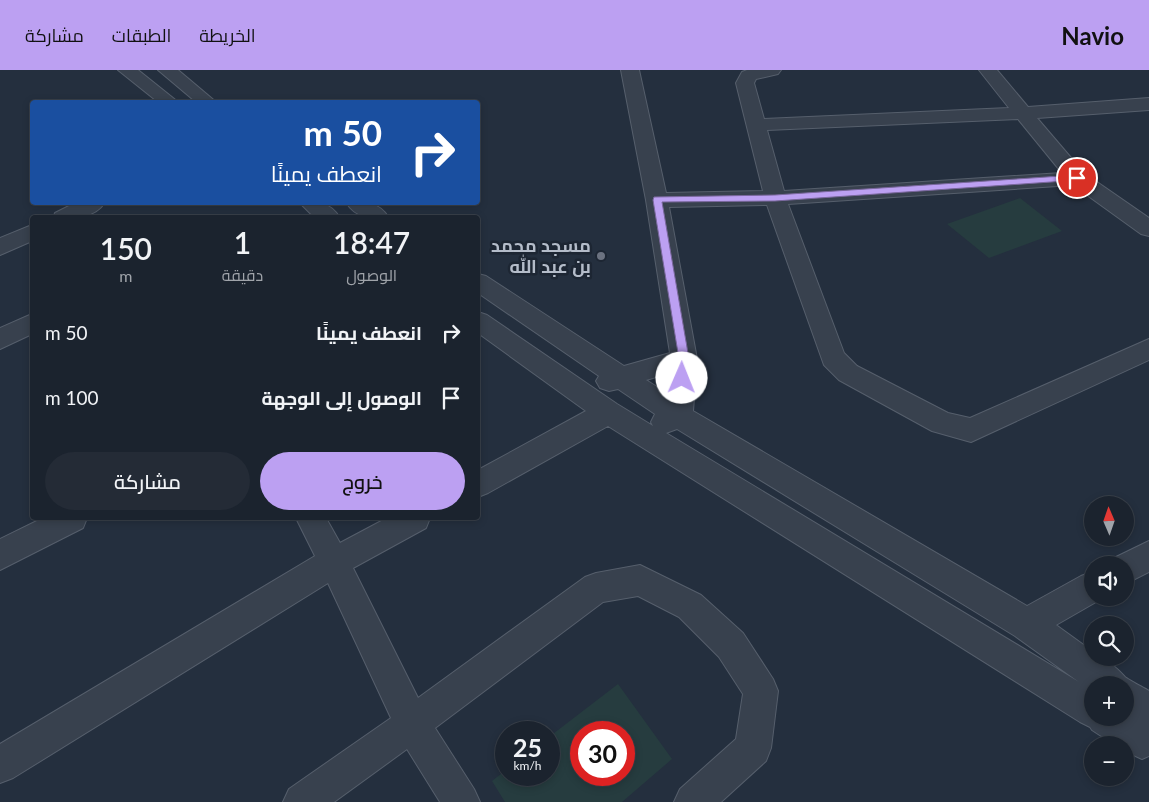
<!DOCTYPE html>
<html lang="ar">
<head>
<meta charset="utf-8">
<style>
	body { margin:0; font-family:Lato,Cairo,sans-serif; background:#242b36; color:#f1f3f6; direction:rtl; height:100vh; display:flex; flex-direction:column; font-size:19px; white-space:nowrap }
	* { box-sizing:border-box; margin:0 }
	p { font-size:16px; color:#a0a4aa }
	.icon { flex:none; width:28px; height:28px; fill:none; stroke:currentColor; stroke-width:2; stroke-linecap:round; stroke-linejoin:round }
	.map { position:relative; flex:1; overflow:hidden; direction:ltr }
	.side { position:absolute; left:30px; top:145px; width:450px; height:305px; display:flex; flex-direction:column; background:#1b232e; border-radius:5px; box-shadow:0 2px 8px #0003,0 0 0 1px #39404a; direction:rtl }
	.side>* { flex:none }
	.guide { position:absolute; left:30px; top:30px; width:450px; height:105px; border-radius:5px; box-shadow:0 2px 8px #0003,0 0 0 1px #39404a; direction:rtl; background:#1a4fa0; color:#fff; overflow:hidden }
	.needle { width:32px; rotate:358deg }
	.tools { position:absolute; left:1084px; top:426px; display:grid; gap:10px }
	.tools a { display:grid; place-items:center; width:50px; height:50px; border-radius:50%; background:#1b232e; box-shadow:0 2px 8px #0003,0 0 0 1px #39404a; font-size:25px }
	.speed { position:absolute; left:495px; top:651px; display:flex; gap:10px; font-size:25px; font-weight:700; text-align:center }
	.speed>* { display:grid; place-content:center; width:65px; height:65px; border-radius:50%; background:#1b232e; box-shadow:0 2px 8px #0003,0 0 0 1px #39404a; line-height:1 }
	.speed small { font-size:12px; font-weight:400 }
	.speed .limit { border:8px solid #d22; background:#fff; color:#111 }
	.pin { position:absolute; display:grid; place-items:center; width:42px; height:42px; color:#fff; margin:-21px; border:2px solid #fff; border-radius:50%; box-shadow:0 1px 5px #0007 }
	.me { position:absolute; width:55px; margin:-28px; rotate:1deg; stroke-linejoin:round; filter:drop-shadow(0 0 4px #0008) }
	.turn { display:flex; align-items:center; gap:18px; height:105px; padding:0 15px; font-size:22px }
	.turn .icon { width:65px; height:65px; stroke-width:2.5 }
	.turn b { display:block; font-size:35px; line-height:42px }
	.eta { display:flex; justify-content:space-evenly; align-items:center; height:85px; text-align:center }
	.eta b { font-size:30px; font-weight:600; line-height:35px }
	.cta { display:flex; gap:10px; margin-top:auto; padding:10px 15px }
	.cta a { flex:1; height:58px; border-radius:30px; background:#bca0f2; color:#111; font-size:20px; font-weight:600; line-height:58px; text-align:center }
	.cta a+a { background:#242b36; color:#f1f3f6 }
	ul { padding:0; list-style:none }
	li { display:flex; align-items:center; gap:15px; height:65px; padding:0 15px }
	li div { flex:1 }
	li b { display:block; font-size:19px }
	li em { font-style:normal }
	header { display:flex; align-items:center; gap:30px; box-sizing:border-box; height:70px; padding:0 25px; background:#bca0f2; color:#111 }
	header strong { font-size:24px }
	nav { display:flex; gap:28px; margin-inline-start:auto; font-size:18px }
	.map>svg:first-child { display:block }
</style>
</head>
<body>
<header>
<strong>Navio</strong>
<nav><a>الخريطة</a><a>الطبقات</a><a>مشاركة</a></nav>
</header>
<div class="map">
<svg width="1149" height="732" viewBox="0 0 1149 732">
	<rect width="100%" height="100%" fill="#242f3e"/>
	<g fill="#263c3f" fill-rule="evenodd">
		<polygon points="1020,128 1062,161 989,188 947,154"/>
		<path d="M618,614L672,689L622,732H505L492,711L506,700V705H549V667ZM581,662H624V705H581Z"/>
	</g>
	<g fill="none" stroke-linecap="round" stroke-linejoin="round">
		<defs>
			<g id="minor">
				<polygon points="118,0 138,0 178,32 158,32"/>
				<polygon points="158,0 178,0 216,32 196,32"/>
				<path d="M621,0H639L666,123L763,121L736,13L742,2L747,0H781L778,4L756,9L754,13L764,49L1009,38L979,0H997L1028,37L1149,28V40L1037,48L1084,103L1149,148V166L1141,164L1073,115L788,134L844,283L857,296L948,343L970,348L1149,269V290L971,372L932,361L839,310L824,295L767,135L669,137L697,289L693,341L1027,536L1081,506L1092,502V528H1103L1056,555L1092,581V588C1106,588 1116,597 1125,607C1127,609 1144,618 1149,621V686L1142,689L1125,681V675H1115L1092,660L1090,657L1080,652L608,356L488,423L478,427V400L586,341L478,263V242L487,245L617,334L653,356L651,352L655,344L618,319L609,321L600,318L596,311L599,306L478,223V204L486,206L624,296L670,283L646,130ZM1018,49L1062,103L784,121L767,60ZM670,303L668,324L646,310ZM677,359L1015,566L1079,612L666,363ZM1092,615H1125V648H1092Z"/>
				<path d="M77,132H105C94,150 70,148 53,148L55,143Z"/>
				<path d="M299,132C316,132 330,131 340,148H315Z"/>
				<path d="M346,132C363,132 379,131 389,148C372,148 356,149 346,132Z"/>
				<polygon points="32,155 32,171 0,185 0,168"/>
				<polygon points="32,244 32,264 0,279 0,258"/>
				<polygon points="43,448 87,448 83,458 0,500 0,469"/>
				<polygon points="296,448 326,448 340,473 387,448 430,448 426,458 353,498 418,628 585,507 596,503 640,495 701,525 743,563 773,609 778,621 771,678 766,691 721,732 674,732 680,719 736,669 743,624 719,587 679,547 638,526 603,532 435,658 474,719 480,732 440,732 407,679 334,732 283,732 289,719 391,648 328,513 13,708 0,713 0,674 315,486"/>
				<polygon points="1149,471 1149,502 1125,514 1125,495 1111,495 1114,488"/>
			</g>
		</defs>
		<use href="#minor" stroke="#565f6c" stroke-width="2"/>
		<use href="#minor" fill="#38414e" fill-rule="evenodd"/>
	</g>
	<polygon fill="#bca0f2" stroke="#7a689d" points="1077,105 1081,108 1080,110 775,131 662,132 689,289 686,311 679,311 677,308 679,289 653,130 654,127 775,125"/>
	<circle fill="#6b7280" stroke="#1d2633" stroke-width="2" cx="601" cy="186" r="5"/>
	<g text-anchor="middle" stroke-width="5" stroke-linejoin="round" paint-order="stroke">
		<g font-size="18" font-weight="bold" fill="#b4bcc9" stroke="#1d2633" text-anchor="end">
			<text x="591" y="182">مسجد محمد<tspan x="591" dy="21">بن عبد الله</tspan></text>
		</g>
	</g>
</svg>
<div class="tools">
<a><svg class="needle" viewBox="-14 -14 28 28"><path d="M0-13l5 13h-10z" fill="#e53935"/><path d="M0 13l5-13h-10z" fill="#a0a4aa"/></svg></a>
<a><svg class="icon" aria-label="sound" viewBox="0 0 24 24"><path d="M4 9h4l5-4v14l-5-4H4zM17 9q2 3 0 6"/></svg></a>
<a><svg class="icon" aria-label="search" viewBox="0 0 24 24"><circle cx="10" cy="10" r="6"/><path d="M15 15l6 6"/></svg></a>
<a>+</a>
<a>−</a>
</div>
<div class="speed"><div>25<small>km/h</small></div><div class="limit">30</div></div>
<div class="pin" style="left:1077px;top:108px;background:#d93025"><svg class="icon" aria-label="arrive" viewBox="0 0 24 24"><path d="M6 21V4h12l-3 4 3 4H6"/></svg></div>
<svg class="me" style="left:682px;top:308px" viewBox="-20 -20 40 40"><circle r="19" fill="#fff"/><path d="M0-13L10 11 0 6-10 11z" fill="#bca0f2"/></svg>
<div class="guide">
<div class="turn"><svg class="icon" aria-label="right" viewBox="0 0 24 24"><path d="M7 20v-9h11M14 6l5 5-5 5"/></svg><div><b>50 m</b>انعطف يمينًا</div></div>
</div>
<section class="side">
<div class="eta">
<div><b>18:47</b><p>الوصول</p></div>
<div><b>1</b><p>دقيقة</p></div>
<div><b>150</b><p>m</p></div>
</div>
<ul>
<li><svg class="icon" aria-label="right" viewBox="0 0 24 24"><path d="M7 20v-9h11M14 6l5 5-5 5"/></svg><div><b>انعطف يمينًا</b></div><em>50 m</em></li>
<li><svg class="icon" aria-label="arrive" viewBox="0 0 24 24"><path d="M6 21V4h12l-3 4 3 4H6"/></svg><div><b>الوصول إلى الوجهة</b></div><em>100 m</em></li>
</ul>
<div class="cta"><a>خروج</a><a>مشاركة</a></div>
</section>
</div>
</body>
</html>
